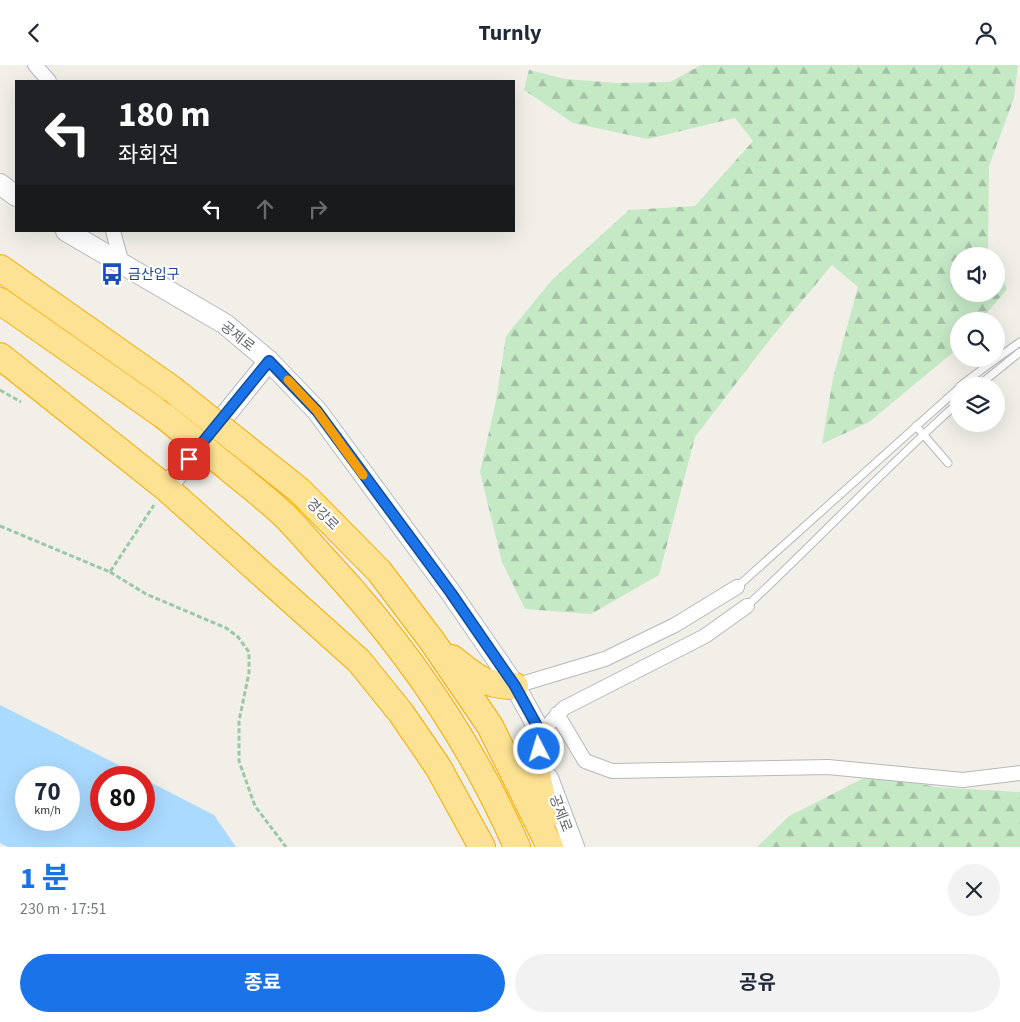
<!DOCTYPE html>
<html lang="ko">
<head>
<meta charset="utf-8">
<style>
	body { margin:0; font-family:"Source Sans 3","Noto Sans KR",sans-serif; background:#f2f2f3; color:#1f2937; height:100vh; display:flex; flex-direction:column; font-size:19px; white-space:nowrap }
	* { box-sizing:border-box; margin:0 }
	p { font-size:16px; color:#747a83 }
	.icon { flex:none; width:28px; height:28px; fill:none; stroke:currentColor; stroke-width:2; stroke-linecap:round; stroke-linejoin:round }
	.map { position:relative; height:782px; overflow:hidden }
	.drawer { display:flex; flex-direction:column; background:#fff; flex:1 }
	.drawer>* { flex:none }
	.banner { position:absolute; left:15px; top:15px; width:500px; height:152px; border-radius:0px; box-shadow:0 5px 20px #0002; background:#202124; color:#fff; overflow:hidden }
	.fabs { position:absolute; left:950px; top:182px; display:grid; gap:10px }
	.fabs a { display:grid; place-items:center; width:55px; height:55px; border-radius:50%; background:#fff; box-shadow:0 5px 20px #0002; font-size:25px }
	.speed { position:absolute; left:15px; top:701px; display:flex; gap:10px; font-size:25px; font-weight:700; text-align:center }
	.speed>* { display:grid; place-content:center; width:65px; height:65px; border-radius:50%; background:#fff; box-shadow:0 5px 20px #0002; line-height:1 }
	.speed small { font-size:12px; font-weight:400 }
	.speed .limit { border:8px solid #d22; background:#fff; color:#111 }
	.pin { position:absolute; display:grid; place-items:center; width:42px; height:42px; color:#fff; margin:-21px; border-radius:10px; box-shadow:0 2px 8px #0006 }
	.me { position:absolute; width:55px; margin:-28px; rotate:355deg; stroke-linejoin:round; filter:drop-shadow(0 0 4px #0008) }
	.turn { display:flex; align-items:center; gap:18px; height:105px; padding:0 20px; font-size:22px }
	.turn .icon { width:65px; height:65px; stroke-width:2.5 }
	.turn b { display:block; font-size:35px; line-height:42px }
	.lanes { display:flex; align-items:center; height:48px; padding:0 20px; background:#0003; justify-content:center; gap:25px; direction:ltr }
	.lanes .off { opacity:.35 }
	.round { display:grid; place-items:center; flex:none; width:52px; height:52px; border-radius:26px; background:#f2f2f3 }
	.overview { display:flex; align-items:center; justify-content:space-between; height:85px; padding:0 20px }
	h1 { font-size:30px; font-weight:700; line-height:38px; color:#1a73e8 }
	.button { display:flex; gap:10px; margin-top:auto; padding:10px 20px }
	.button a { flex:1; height:58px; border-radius:30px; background:#1a73e8; color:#fff; font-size:20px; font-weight:700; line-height:58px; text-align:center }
	.button a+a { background:#f2f2f3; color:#1f2937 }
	header { display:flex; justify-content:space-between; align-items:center; height:65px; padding:0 20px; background:#fff; font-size:22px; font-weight:700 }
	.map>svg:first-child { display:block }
</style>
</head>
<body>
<header><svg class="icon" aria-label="back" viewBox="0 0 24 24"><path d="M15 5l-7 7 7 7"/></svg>Turnly<svg class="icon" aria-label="person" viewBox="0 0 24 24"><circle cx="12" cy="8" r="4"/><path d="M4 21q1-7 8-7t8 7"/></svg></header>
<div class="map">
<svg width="1020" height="782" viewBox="0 0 1020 782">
	<defs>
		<pattern id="forest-firs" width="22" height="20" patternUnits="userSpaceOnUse" patternTransform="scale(1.25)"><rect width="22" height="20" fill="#c5e8c5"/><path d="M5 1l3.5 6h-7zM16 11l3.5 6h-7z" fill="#a3c0a4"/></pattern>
	</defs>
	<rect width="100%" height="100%" fill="#f1efe8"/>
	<g fill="url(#forest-firs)">
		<polygon points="701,0 1018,0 1014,33 989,101 988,184 992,191 959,191 959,229 996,229 996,201 1007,224 980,256 959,256 959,282 956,285 869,357 822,379 833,313 858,222 832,200 771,273 695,372 659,510 591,549 525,544 502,497 480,407 496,336 506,271 552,215 629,145 695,141 753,76 735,53 648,74 573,58 524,25 529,5 565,14 618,18 670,17"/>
		<polygon points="872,709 936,722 1020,727 1020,782 757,782 789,751"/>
	</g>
	<path fill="#aadaff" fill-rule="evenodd" d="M0,640L142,712H101V755H144V714L214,750L236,782H8L0,778ZM26,712H69V755H26Z"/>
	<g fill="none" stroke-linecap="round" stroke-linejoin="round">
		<defs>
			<g id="lane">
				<polyline points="996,294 1020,277"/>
				<polyline points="960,321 996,294"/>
				<polyline points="978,321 1020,287"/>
				<polyline points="916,361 948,398"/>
				<polyline points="737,522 959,323"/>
				<path d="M747,541C819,474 886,402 959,337"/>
			</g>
			<g id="street">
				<polyline points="35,0 49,16"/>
				<polyline points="113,166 122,199"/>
				<polyline points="515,621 605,594 675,560 737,522"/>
				<polyline points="557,649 585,696 612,706 828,702 963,715 1020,708"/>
				<polyline points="551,657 564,643 705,571 747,541"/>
			</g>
			<g id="secondary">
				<polyline points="0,119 16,131"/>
				<polyline points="66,166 225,259 269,296 317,346 451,528 515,621 542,670 544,685"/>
				<polyline points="166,423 269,296"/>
				<polyline points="548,713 574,782"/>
			</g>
			<g id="highway">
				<polyline points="0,203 172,324"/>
				<polyline points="0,236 164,351"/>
				<polyline points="0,291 166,423 359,596 401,648 438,702 482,782"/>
				<polyline points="241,379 299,425 379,506 432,576 490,661 550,782"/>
				<path d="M227,402C246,418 267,434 285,451C299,465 312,481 326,496C404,580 471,676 517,782"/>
				<path d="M452,593C475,612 485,621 515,621"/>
				<path d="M542,670C534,705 537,716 547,750"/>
			</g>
		</defs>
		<use href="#lane" stroke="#b5b8bc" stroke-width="9"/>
		<use href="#street" stroke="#b5b8bc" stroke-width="16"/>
		<use href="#secondary" stroke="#b6babf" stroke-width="22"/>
		<use href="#highway" stroke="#f9ab00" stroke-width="28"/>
		<g stroke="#9cc7a9" stroke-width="3" stroke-dasharray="5 2.5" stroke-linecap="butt">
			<polyline points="0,325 21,337"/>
			<polyline points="0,461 110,507 154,440"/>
			<polyline points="110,507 146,529 226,563 238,572 249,587 249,608 239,656 239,696 255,741 286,782"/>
		</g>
		<use href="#lane" stroke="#fff" stroke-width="7"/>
		<use href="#street" stroke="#fff" stroke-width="14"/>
		<use href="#secondary" stroke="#fff" stroke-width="20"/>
		<use href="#highway" stroke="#fde293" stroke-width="26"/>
		<defs>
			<g id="highway-bridge">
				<polyline points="172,324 241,379"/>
				<polyline points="164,351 227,402"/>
			</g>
		</defs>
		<use href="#highway-bridge" stroke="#f9ab00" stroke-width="28" stroke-linecap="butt"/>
		<use href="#highway-bridge" stroke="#fde293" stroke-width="26"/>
	</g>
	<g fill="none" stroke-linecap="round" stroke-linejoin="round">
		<defs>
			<polyline id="route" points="189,394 269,296 317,346 451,528 515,621 542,670 539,684"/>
		</defs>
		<use href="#route" stroke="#114b97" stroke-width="12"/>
		<use href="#route" stroke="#1a73e8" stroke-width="9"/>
		<polyline stroke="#f59e0b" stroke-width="9" points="288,315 317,346 363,410"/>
	</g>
	<defs>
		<symbol id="bus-bare" viewBox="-9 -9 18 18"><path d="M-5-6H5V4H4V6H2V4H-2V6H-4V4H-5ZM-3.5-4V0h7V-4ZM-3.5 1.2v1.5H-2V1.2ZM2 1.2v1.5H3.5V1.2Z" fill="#1a4fb4" stroke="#fff" stroke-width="2.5" paint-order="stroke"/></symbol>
	</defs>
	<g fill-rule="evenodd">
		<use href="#bus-bare" x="96" y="193" width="32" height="32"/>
	</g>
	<g text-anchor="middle" stroke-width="4" stroke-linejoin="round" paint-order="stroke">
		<g font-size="14" fill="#164399" stroke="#fff" text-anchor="start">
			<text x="128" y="214">금산입구</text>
		</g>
		<g font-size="14" fill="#5f6368" stroke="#fff">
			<text transform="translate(238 271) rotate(38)" y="5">공제로</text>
			<text transform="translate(323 449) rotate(45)" y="5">경강로</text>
			<text transform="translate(561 748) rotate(69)" y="5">공제로</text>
		</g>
	</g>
</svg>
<div class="fabs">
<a><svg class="icon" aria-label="sound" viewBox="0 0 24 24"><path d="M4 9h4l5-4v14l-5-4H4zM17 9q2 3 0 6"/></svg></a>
<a><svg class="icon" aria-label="search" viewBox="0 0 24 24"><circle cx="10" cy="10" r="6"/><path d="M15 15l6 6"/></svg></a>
<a><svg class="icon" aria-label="layers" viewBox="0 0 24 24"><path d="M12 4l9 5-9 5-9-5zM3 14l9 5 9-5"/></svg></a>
</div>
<div class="speed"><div>70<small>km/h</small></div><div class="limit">80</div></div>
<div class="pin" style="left:189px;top:394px;background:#d93025"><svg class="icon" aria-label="arrive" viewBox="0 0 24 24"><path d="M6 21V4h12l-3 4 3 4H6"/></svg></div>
<svg class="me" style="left:539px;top:684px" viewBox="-20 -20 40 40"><circle r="17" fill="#1a73e8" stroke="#fff" stroke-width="3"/><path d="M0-11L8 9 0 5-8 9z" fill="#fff"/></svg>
<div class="banner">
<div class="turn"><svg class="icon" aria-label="left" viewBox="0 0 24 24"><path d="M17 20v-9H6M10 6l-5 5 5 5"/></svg><div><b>180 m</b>좌회전</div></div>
<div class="lanes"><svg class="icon" aria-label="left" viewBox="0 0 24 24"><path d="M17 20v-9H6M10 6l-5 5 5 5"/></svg><svg class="icon off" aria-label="ahead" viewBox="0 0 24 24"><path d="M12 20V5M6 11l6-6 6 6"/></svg><svg class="icon off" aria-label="right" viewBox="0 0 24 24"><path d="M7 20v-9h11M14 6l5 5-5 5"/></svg></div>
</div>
</div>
<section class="drawer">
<div class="overview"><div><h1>1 분</h1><p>230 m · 17:51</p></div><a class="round"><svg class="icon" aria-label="close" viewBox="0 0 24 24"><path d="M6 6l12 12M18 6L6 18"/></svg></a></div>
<div class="button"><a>종료</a><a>공유</a></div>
</section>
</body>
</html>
